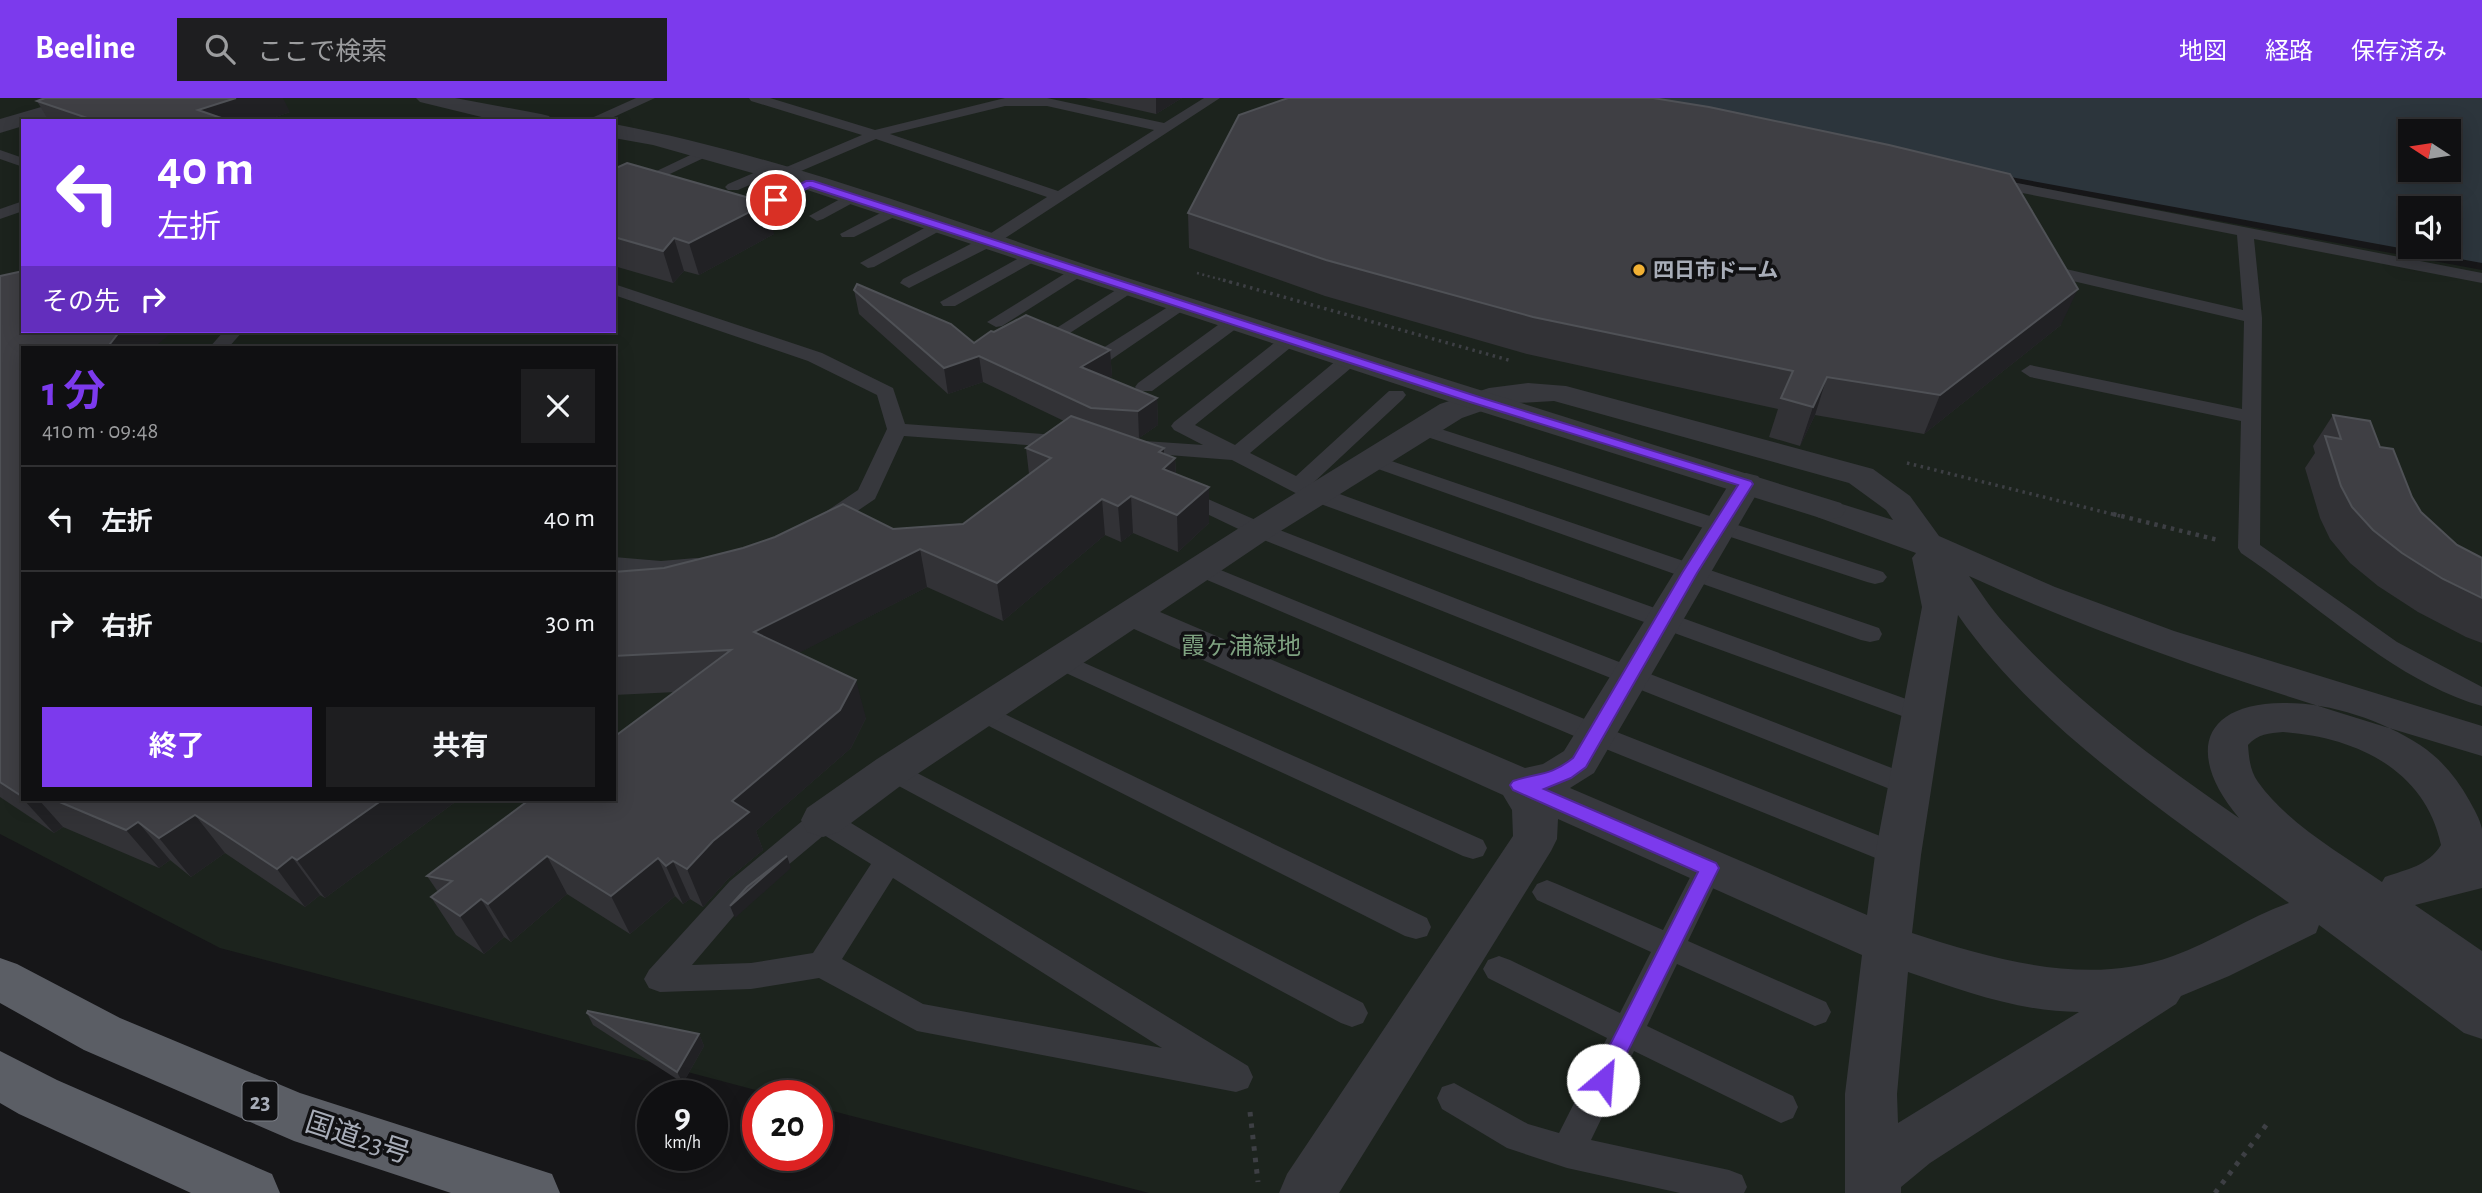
<!DOCTYPE html>
<html lang="ja">
<head>
<meta charset="utf-8">
<style>
	body { margin:0; font-family:"Alegreya Sans","Noto Sans JP",sans-serif; background:#1e1e20; color:#f1f3f6; height:100vh; display:flex; flex-direction:column; font-size:26px; white-space:nowrap }
	* { box-sizing:border-box; margin:0 }
	p { font-size:23px; color:#9c9d9f }
	.icon { flex:none; width:38px; height:38px; fill:none; stroke:currentColor; stroke-width:2; stroke-linecap:round; stroke-linejoin:round }
	.map { position:relative; flex:1; overflow:hidden }
	.side { position:absolute; left:21px; top:248px; width:595px; height:455px; display:flex; flex-direction:column; background:#101012; border-radius:0px; box-shadow:0 4px 18px #0003,0 0 0 2px #303032 }
	.side>* { flex:none }
	.guide { position:absolute; left:21px; top:21px; width:595px; height:214px; border-radius:0px; box-shadow:0 4px 18px #0003,0 0 0 2px #303032; background:#7c3aed; color:#fff; overflow:hidden }
	.needle { width:46px; rotate:282deg }
	.tools { position:absolute; left:2398px; top:21px; display:grid; gap:14px }
	.tools a { display:grid; place-items:center; width:63px; height:63px; border-radius:0px; background:#101012; box-shadow:0 4px 18px #0003,0 0 0 2px #303032; font-size:35px }
	.speed { position:absolute; left:637px; top:982px; display:flex; gap:14px; font-size:35px; font-weight:700; text-align:center }
	.speed>* { display:grid; place-content:center; width:91px; height:91px; border-radius:50%; background:#101012; box-shadow:0 4px 18px #0003,0 0 0 2px #303032; line-height:1 }
	.speed small { font-size:18px; font-weight:400 }
	.speed .limit { border:10px solid #d22; background:#fff; color:#111 }
	.pin { position:absolute; display:grid; place-items:center; width:60px; height:60px; color:#fff; margin:-30px; border:4px solid #fff; border-radius:50%; box-shadow:0 2px 7px #0007 }
	.me { position:absolute; width:77px; margin:-38px; rotate:27deg; stroke-linejoin:round; filter:drop-shadow(0 0 5px #0008) }
	.turn { display:flex; align-items:center; gap:24px; height:147px; padding:0 21px; font-size:32px }
	.turn .icon { width:91px; height:91px; stroke-width:2.5 }
	.turn b { display:block; font-size:49px; line-height:60px }
	.then { display:flex; align-items:center; height:66px; padding:0 21px; background:#0003; gap:14px; font-size:26px }
	.round { display:grid; place-items:center; flex:none; width:74px; height:74px; border-radius:0px; background:#1e1e20 }
	.overview { display:flex; align-items:center; justify-content:space-between; height:119px; padding:0 21px }
	h1 { font-size:42px; font-weight:700; line-height:52px; color:#7c3aed }
	.cta { display:flex; gap:14px; margin-top:auto; padding:14px 21px }
	.cta a { flex:1; height:80px; border-radius:0px; background:#7c3aed; color:#fff; font-size:28px; font-weight:700; line-height:80px; text-align:center }
	.cta a+a { background:#1e1e20; color:#f1f3f6 }
	ul { padding:0; list-style:none }
	li { display:flex; align-items:center; gap:21px; height:105px; padding:0 21px; border-top:2px solid #303032 }
	li div { flex:1 }
	li b { display:block; font-size:26px }
	li em { font-style:normal }
	header { display:flex; align-items:center; gap:42px; box-sizing:border-box; height:98px; padding:0 35px; background:#7c3aed; color:#fff }
	header strong { font-size:33px }
	nav { display:flex; gap:38px; margin-inline-start:auto; font-size:24px }
	.search { width:490px; height:63px; background:#1e1e20; display:flex; align-items:center; gap:18px; box-sizing:border-box; padding:0 24px; border-radius:0px; color:#9c9d9f; font-size:26px }
	.map>svg:first-child { display:block }
</style>
</head>
<body>
<header>
<strong>Beeline</strong>
<div class="search"><svg class="icon" aria-label="search" viewBox="0 0 24 24"><circle cx="10" cy="10" r="6"/><path d="M15 15l6 6"/></svg>ここで検索</div>
<nav><a>地図</a><a>経路</a><a>保存済み</a></nav>
</header>
<div class="map">
<svg width="2482" height="1095" viewBox="0 0 2482 1095">
	<rect width="100%" height="100%" fill="#161618"/>
	<path fill="#1c231d" fill-rule="evenodd" d="M0,0H1560L2482,172V1095H1149L817,1009V998L774,997L220,850L0,736ZM23,23H614V233H23ZM23,250H614V702H23Z"/>
	<path fill="#2c353c" fill-rule="evenodd" d="M1577,0H2482V165ZM2410,33H2448V72H2410ZM2410,110H2448V149H2410Z"/>
	<g fill="none" stroke-linecap="round" stroke-linejoin="round">
		<polyline stroke="#3d3f44" stroke-width="2.5" stroke-dasharray="2 3.5" stroke-linecap="butt" points="1197,175 1230,184"/>
		<g stroke="#3d3f44" stroke-width="3.5" stroke-dasharray="2.5 4.5" stroke-linecap="butt">
			<polyline points="1223,182 1512,263"/>
			<polyline points="1907,365 2120,418"/>
		</g>
		<polyline stroke="#3d3f44" stroke-width="4.5" stroke-dasharray="3.5 5" stroke-linecap="butt" points="2113,416 2218,442"/>
		<g stroke="#3d3f44" stroke-width="5" stroke-dasharray="4.5 7" stroke-linecap="butt">
			<polyline points="1250,1014 1258,1084"/>
			<polyline points="2215,1095 2270,1022"/>
		</g>
		<g fill="#37383d" fill-rule="evenodd">
			<polygon points="636,0 655,0 605,23 585,23"/>
			<path d="M749,0H770L875,32L1005,0H1047L1164,25L1204,0H1220L996,146L909,190L900,185L903,181L988,137L1047,99L876,41L787,79L782,80L775,76L738,92H728L725,89L728,86L765,70L770,69L777,73L862,37L751,3ZM1005,8H1047L1154,32L1058,93L890,36Z"/>
			<polygon points="705,50 712,54 710,57 655,83 650,85 642,80"/>
			<polygon points="0,52 23,60 23,69 0,61"/>
			<path d="M1986,79L2482,175V185L2254,141L2262,220L2260,447L2397,544L2482,589V608C2394,583 2316,505 2241,455L2238,450L2241,323L2030,279L2021,273L2030,267L2242,311L2244,223L2047,177L2045,173L2053,168L2243,212L2237,137L1981,87L1978,84L1981,81Z"/>
			<polygon points="809,80 817,85 814,88 781,105 776,107 768,102"/>
			<polygon points="853,94 858,96 861,99 858,102 823,121 817,123 809,118"/>
			<polygon points="23,103 23,113 0,121 0,111"/>
			<polygon points="894,108 902,113 900,116 854,139 842,139 840,136"/>
			<polygon points="939,122 947,127 945,130 874,169 868,170 860,165"/>
			<polygon points="1033,152 1039,153 1041,157 1039,161 955,208 943,208 940,204"/>
			<polygon points="1080,166 1088,171 1086,175 1002,228 996,229 987,224"/>
			<polygon points="1130,183 1139,188 1136,192 1056,244 1050,245 1041,240"/>
			<polygon points="614,186 822,255 893,290 905,326 1069,338 1076,340 1079,344 1076,348 1069,350 904,338 875,401 831,431 815,431 812,426 815,421 858,392 887,331 877,297 808,263 614,197"/>
			<polygon points="1182,200 1191,205 1188,209 1106,265 1092,265 1090,261 1092,257"/>
			<polygon points="1235,218 1241,219 1244,223 1241,227 1152,293 1138,293 1135,289 1138,285 1229,219"/>
			<polygon points="224,233 243,233 228,250 209,250"/>
			<polygon points="1289,237 1295,238 1298,242 1295,246 1195,327 1235,347 1343,257 1357,257 1359,261 1357,265 1250,355 1296,378 1389,293 1403,293 1406,297 1403,301 1312,386 1931,610 1935,616 1931,622 1922,625 1913,622 1307,401 1232,362 1130,354 1123,352 1120,348 1123,344 1130,342 1203,347 1174,332 1171,328 1174,324 1283,238"/>
			<polygon points="1422,325 1883,474 1887,479 1883,484 1875,486 1867,484 1415,335 1412,331 1415,327"/>
			<polygon points="1371,356 1879,530 1882,536 1879,542 1870,544 1861,542 1364,366 1361,362 1364,358"/>
			<polygon points="1192,394 1267,427 1920,681 1924,688 1920,695 1910,698 1900,695 1251,437 1184,405 1181,400 1184,395"/>
			<path d="M614,459L661,463L696,460L704,462L707,467L704,472C675,480 644,476 614,473Z"/>
			<polygon points="1201,464 1604,629 1908,749 1912,757 1908,765 1898,768 1888,765 1586,643 1193,476 1190,471 1193,466"/>
			<polygon points="1062,555 1483,742 1487,750 1483,758 1473,761 1463,758 1053,569 1050,563 1053,557"/>
			<polygon points="982,605 1427,820 1431,829 1427,838 1416,841 1405,838 973,620 969,614 973,608"/>
			<polygon points="892,662 1363,905 1368,915 1363,925 1352,929 1341,925 882,679 878,672 882,665"/>
			<path d="M823,711L833,714L1248,968L1253,979L1248,990L1236,994L917,933L819,880L751,891L660,894L649,890L644,881L649,872L730,783L813,714ZM824,737L871,766L813,855L751,865L692,867L750,799ZM893,780L1162,950L923,906L842,861Z"/>
			<polygon points="1709,759 1719,762 1723,770 1688,843 1826,904 1831,914 1826,924 1815,928 1677,866 1647,928 1793,998 1798,1009 1793,1020 1781,1025 1634,953 1591,1042 1729,1072 1742,1077 1747,1089 1744,1095 1680,1095 1567,1070 1507,1050 1442,1011 1437,1000 1442,989 1454,985 1528,1026 1559,1035 1607,940 1488,880 1483,871 1488,862 1499,858 1510,862 1620,915 1651,854 1537,802 1532,794 1537,786 1547,782 1557,786 1663,832 1699,762"/>
		</g>
		<path fill="#37383d" fill-rule="evenodd" d="M1528,285L1566,288L1873,371L1910,398L1939,438L2055,489L2174,533L2482,628V658C2309,606 2133,553 1969,478C1980,493 1991,511 2004,525C2072,601 2155,662 2239,720C2189,661 2196,606 2283,605C2328,604 2382,622 2420,647C2441,661 2457,680 2469,702C2474,711 2480,721 2482,731C2482,750 2482,771 2482,790L2415,807L2482,853V941L2464,935L2319,827L2316,835L2229,878L2181,898L2176,906L1930,1065L1901,1089V1095H1845V996L1862,857L1558,721L1557,741L1551,753L1339,1095H1279L1287,1076L1513,738L1512,712L1503,697L1134,531L907,683L839,734L823,739L807,734L801,722L807,710L877,661L1247,425L1440,306L1489,290ZM1554,303L1849,385L1886,412L1893,422L1829,402L1817,405L1812,412L1817,419L1916,455L1912,460L1922,509L1875,757L1867,817L1570,690L1594,675L1763,385L1758,378L1746,375L1734,378L1564,653L1543,666L1525,670L1160,514L1271,439L1462,320L1502,306ZM1958,517C2038,633 2177,722 2289,805C2249,819 2213,844 2173,858C2088,889 1995,862 1912,835L1921,757ZM2283,634C2355,639 2425,671 2441,747C2428,768 2407,771 2385,779L2382,784C2340,755 2288,726 2258,684C2250,673 2249,660 2248,647C2258,636 2269,635 2283,634ZM1908,874C1963,893 2021,914 2079,914L1898,1025L1897,996Z"/>
		<g fill="#37383d" fill-rule="evenodd">
			<polygon points="72,0 106,0 102,4 41,23 23,23 23,28 0,35 0,21"/>
			<polygon points="416,0 455,0 541,16 549,18 552,23 498,23 420,4"/>
			<path d="M614,26C778,57 938,118 1096,170C1344,249 1592,328 1841,405L1846,412L1841,419L1829,422L1817,419L1463,308L774,81L653,47L614,40Z"/>
		</g>
		<g fill="#5b5e65" fill-rule="evenodd">
			<polygon points="0,860 17,866 120,920 300,995 552,1076 560,1095 451,1095 294,1043 84,952 0,905"/>
			<polygon points="0,953 57,982 272,1076 280,1095 191,1095 19,1016 0,1005"/>
		</g>
	</g>
	<g fill="#323236">
		<polygon points="1085,0 1182,0 1156,16"/>
		<polygon points="37,3 290,14 264,23 49,23"/>
		<polygon points="614,71 774,136 699,177 684,173 673,185 614,168"/>
		<polygon points="1188,115 2061,227 1924,336 1815,317 1800,348 1769,339 1778,311 1527,256 1325,198 1189,150"/>
		<polygon points="0,178 167,238 23,250 23,702 458,702 325,800 320,797 305,809 225,755 191,779 170,762 159,770 63,729 54,735 0,699"/>
		<polygon points="854,192 974,245 994,234 1110,252 1112,278 1108,280 1157,300 1158,327 1139,340 1132,339 1164,356 1175,360 1176,376 1209,389 1209,425 1178,454 1133,435 1121,444 1105,437 1003,523 927,489 798,555 866,620 851,650 756,733 763,752 728,781 703,809 690,801 683,806 675,798 630,836 567,796 511,844 504,839 484,856 456,837 431,799 438,794 427,778 676,594 614,597 614,474 664,470 893,431 963,426 1029,376 1026,350 1064,323 983,284 948,296 859,216"/>
		<polygon points="2333,317 2380,349 2421,414 2457,447 2482,460 2482,545 2466,539 2418,514 2378,488 2350,465 2330,441 2320,420 2305,370 2315,355 2313,348"/>
		<polygon points="587,915 699,936 704,948 683,985 593,927"/>
	</g>
	<g fill="#212124">
		<polygon points="236,0 283,0 290,14 264,23 204,23 198,12"/>
		<polygon points="1156,0 1182,0 1156,16"/>
		<polygon points="767,105 774,136 699,177 689,145"/>
		<polygon points="674,140 684,173 673,185 663,153"/>
		<polygon points="2078,191 2061,227 1924,336 1940,297"/>
		<polygon points="120,233 174,233 153,250 109,250 110,246"/>
		<polygon points="1110,252 1112,278 1083,295 1081,269"/>
		<polygon points="979,258 983,284 948,296 944,270"/>
		<polygon points="1827,279 1815,317 1800,348 1813,309"/>
		<polygon points="1157,300 1158,327 1139,340 1138,313"/>
		<polygon points="1164,350 1164,370 1175,360 1177,397 1164,407 1159,354"/>
		<polygon points="1209,389 1209,425 1178,454 1177,417"/>
		<polygon points="1131,398 1133,435 1121,444 1118,408"/>
		<polygon points="1102,401 1105,437 1003,523 997,485"/>
		<polygon points="920,451 927,489 766,572 754,534"/>
		<polygon points="856,582 866,620 851,650 756,733 763,752 728,781 703,809 687,771 732,703"/>
		<polygon points="24,702 39,702 63,729 54,735"/>
		<polygon points="382,702 458,702 325,800 297,762"/>
		<polygon points="195,717 225,755 191,779 159,740"/>
		<polygon points="138,724 170,762 159,770 126,732"/>
		<polygon points="547,758 567,796 511,844 488,806"/>
		<polygon points="787,758 791,770 735,820 730,808"/>
		<polygon points="292,759 320,797 305,809 277,771"/>
		<polygon points="658,760 675,798 630,836 611,798"/>
		<polygon points="673,763 690,801 683,806 666,768"/>
		<polygon points="481,801 504,839 484,856 460,818"/>
		<polygon points="699,936 704,948 683,985 677,974"/>
	</g>
	<g fill="#3f3f44" stroke="#4f5156" stroke-width="2">
		<polygon points="45,0 236,0 198,12 230,23 96,23 37,3"/>
		<polygon points="1288,0 1653,0 1709,9 1889,47 2010,76 2078,191 1940,297 1827,279 1813,309 1781,300 1793,273 1533,219 1326,162 1188,115 1239,17"/>
		<polygon points="627,65 767,105 689,145 674,140 663,153 614,139 614,71"/>
		<polygon points="23,173 23,233 120,233 110,246 109,250 23,250 23,695 20,697 0,684 0,178"/>
		<polygon points="857,186 951,226 974,245 991,233 994,234 1026,217 1110,252 1081,269 1157,300 1138,313 1091,310 979,258 944,270 854,192"/>
		<polygon points="2333,317 2370,323 2380,349 2393,351 2412,399 2421,414 2457,447 2482,460 2482,500 2443,481 2402,455 2373,432 2352,409 2341,388 2325,338 2341,341"/>
		<polygon points="1071,318 1164,350 1159,354 1175,360 1163,371 1209,389 1177,417 1131,398 1118,408 1102,401 997,485 920,451 754,534 856,582 840,612 732,703 749,714 713,743 687,771 673,763 666,768 658,760 611,798 547,758 488,806 481,801 460,818 431,799 452,783 427,778 529,702 614,702 614,639 731,552 614,558 614,474 664,470 743,450 775,439 843,406 893,431 963,426 1051,360 1026,350"/>
		<polygon points="55,702 382,702 297,762 292,759 277,771 195,717 159,740 138,724 126,732"/>
		<polygon points="787,758 730,808 747,789"/>
		<polygon points="588,913 699,936 677,974 587,915"/>
	</g>
	<path fill="#7c3aed" stroke="#51269a" stroke-width="2" d="M806,83H813L1479,299L1751,383L1753,386L1697,475L1586,669L1571,680L1544,691L1716,765L1719,770L1610,989L1603,992L1595,989L1592,982L1698,774L1513,692L1510,687L1513,683C1539,674 1549,679 1573,660L1682,475L1738,387L1470,304L810,89L779,104L771,102Z"/>
	<circle fill="#f2b134" stroke="#111113" stroke-width="2.5" cx="1639" cy="172" r="7"/>
	<g text-anchor="middle" stroke-width="7" stroke-linejoin="round" paint-order="stroke">
		<g font-size="21" font-weight="bold" fill="#a8adb8" stroke="#111113" text-anchor="start">
			<text x="1653" y="179">四日市ドーム</text>
		</g>
		<rect fill="#111113" stroke="#7b7e86" stroke-width="2" x="242.5" y="983.5" width="35" height="39" rx="5"/>
		<g font-size="23" font-weight="bold" fill="#a8adb8">
			<text x="260" y="1011">23</text>
		</g>
		<g font-size="24" fill="#7fa381" stroke="#111113">
			<text x="1241" y="556">霞ヶ浦緑地</text>
		</g>
		<g font-size="28" fill="#a8adb8" stroke="#111113">
			<text transform="translate(358 1039) rotate(18)" y="10">国道23号</text>
		</g>
	</g>
</svg>
<div class="tools">
<a><svg class="needle" viewBox="-14 -14 28 28"><path d="M0-13l5 13h-10z" fill="#e53935"/><path d="M0 13l5-13h-10z" fill="#9c9d9f"/></svg></a>
<a><svg class="icon" aria-label="sound" viewBox="0 0 24 24"><path d="M4 9h4l5-4v14l-5-4H4zM17 9q2 3 0 6"/></svg></a>
</div>
<div class="speed"><div>9<small>km/h</small></div><div class="limit">20</div></div>
<div class="pin" style="left:776px;top:102px;background:#d93025"><svg class="icon" aria-label="arrive" viewBox="0 0 24 24"><path d="M6 21V4h12l-3 4 3 4H6"/></svg></div>
<svg class="me" style="left:1603px;top:982px" viewBox="-20 -20 40 40"><circle r="19" fill="#fff"/><path d="M0-13L10 11 0 6-10 11z" fill="#7c3aed"/></svg>
<div class="guide">
<div class="turn"><svg class="icon" aria-label="left" viewBox="0 0 24 24"><path d="M17 20v-9H6M10 6l-5 5 5 5"/></svg><div><b>40 m</b>左折</div></div>
<div class="then">その先<svg class="icon" aria-label="right" viewBox="0 0 24 24"><path d="M7 20v-9h11M14 6l5 5-5 5"/></svg></div>
</div>
<section class="side">
<div class="overview"><div><h1>1 分</h1><p>410 m · 09:48</p></div><a class="round"><svg class="icon" aria-label="close" viewBox="0 0 24 24"><path d="M6 6l12 12M18 6L6 18"/></svg></a></div>
<ul>
<li><svg class="icon" aria-label="left" viewBox="0 0 24 24"><path d="M17 20v-9H6M10 6l-5 5 5 5"/></svg><div><b>左折</b></div><em>40 m</em></li>
<li><svg class="icon" aria-label="right" viewBox="0 0 24 24"><path d="M7 20v-9h11M14 6l5 5-5 5"/></svg><div><b>右折</b></div><em>30 m</em></li>
</ul>
<div class="cta"><a>終了</a><a>共有</a></div>
</section>
</div>
</body>
</html>
